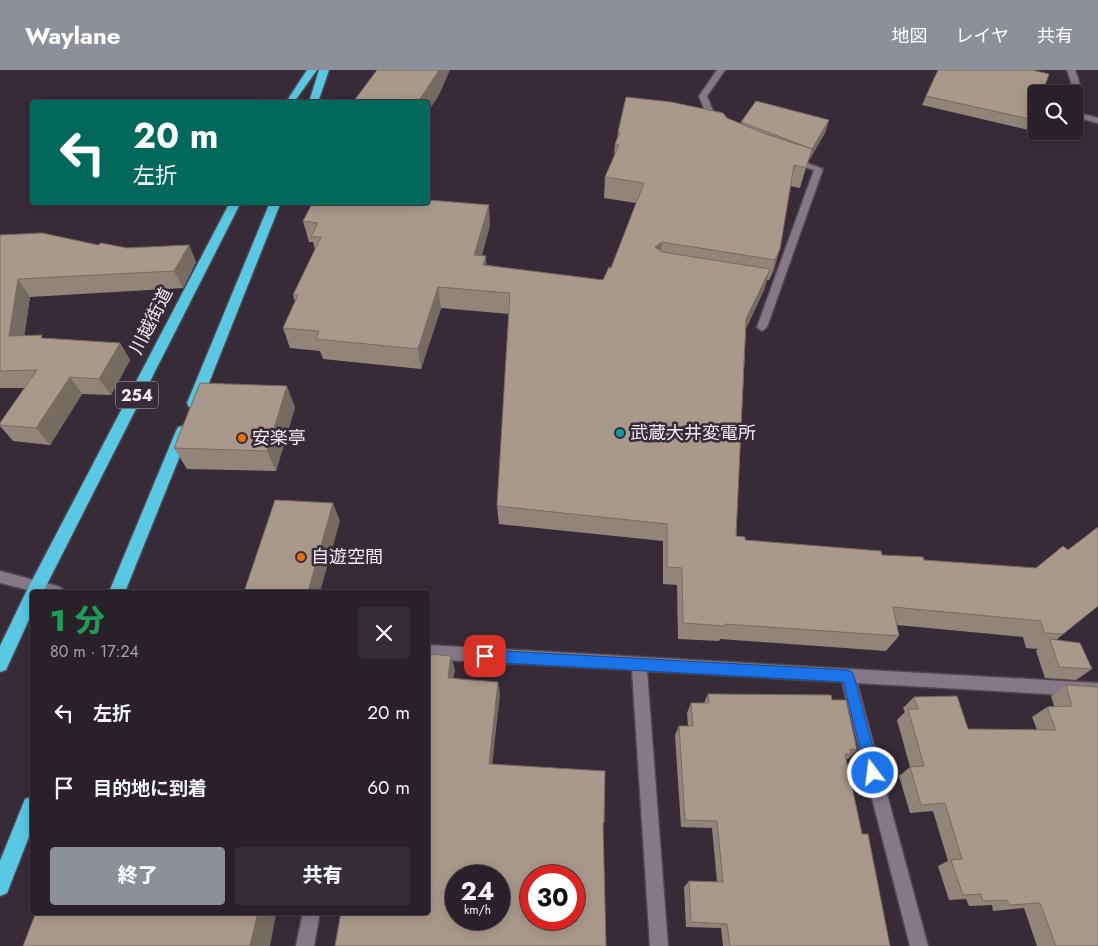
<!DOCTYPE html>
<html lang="ja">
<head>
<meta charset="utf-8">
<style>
	body { margin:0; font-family:Jost,"Noto Sans JP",sans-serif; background:#352d35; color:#f1f3f6; height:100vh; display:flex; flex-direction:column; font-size:19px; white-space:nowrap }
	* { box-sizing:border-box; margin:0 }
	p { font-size:16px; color:#a5a3a8 }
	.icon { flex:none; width:28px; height:28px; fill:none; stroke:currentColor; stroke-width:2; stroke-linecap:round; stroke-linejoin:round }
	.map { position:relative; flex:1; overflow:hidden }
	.sheet { position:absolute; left:30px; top:520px; width:400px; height:325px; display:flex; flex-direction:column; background:#292029; border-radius:5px; box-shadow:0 2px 12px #0003,0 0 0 1px #453e46 }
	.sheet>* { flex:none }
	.hud { position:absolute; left:30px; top:30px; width:400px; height:105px; border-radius:5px; box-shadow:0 2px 12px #0003,0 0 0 1px #453e46; background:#00695c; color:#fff; overflow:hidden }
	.fabs { position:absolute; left:1028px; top:15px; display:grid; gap:10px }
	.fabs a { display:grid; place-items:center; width:55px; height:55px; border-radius:5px; background:#292029; box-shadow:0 2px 12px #0003,0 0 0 1px #453e46; font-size:25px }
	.speed { position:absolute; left:445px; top:795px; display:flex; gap:10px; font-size:25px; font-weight:700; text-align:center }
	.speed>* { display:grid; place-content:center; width:65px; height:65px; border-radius:50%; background:#292029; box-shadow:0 2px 12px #0003,0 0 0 1px #453e46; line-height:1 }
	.speed small { font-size:12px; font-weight:400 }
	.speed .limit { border:8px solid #d22; background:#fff; color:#111 }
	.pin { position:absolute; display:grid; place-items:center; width:42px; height:42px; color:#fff; margin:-21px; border-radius:10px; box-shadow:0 2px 8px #0006 }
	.me { position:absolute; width:55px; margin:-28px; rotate:345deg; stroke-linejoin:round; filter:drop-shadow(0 0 4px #0008) }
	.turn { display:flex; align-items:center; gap:18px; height:105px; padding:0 20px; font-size:22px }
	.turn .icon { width:65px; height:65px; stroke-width:2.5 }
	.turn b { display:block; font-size:35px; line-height:42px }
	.round { display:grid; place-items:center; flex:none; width:52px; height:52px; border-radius:5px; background:#352d35 }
	.headline { display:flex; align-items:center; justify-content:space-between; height:85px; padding:0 20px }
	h1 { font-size:30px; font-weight:800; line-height:38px; color:#1e9e55 }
	.button { display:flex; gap:10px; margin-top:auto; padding:10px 20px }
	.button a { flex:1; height:58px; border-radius:5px; background:#8c9099; color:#fff; font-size:20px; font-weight:800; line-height:58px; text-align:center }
	.button a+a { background:#352d35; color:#f1f3f6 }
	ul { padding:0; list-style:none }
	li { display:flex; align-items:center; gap:15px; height:75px; padding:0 20px }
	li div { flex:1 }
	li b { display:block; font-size:19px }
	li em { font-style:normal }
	header { display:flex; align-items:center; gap:30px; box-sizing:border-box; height:70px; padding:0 25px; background:#8c9099; color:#fff }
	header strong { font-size:24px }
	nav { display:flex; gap:28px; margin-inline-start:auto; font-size:18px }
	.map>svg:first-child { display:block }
</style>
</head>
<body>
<header>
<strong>Waylane</strong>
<nav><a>地図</a><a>レイヤ</a><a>共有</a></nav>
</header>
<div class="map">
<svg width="1098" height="876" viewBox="0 0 1098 876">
	<rect width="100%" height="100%" fill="#372b37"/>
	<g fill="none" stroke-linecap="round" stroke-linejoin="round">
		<defs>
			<g id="street">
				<polygon points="717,0 725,0 707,26 713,41 723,54 719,56 716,56 705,41 699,26"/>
				<path d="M1067,0H1075C1080,11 1082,22 1077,33H1074V24H1072L1071,12Z"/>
				<polygon points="1074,39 1080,43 1098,48 1098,53 1074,47"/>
				<polygon points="791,87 823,99 767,257 762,261 757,257 814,100 788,92 788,88"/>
				<polygon points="428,575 1098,613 1098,627 857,613 928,876 910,876 842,612 647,601 668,876 650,876 632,600 428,589"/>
				<polygon points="303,842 320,842 314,876 296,876"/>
			</g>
			<polygon id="secondary" points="0,501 57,516 62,518 64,522 37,522 0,513"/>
			<g id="highway">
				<polygon points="307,0 317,0 294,32 286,32"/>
				<polygon points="319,0 329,0 318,32 309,32"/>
				<polygon points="230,132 241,132 43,522 32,522 32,543 6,600 0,602 0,576 26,522"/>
				<polygon points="270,132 281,132 201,333 199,337 189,337 187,333"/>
				<polygon points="183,356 188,357 190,361 125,522 109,522 176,361 178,357"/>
				<polygon points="32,727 32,759 7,823 0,826 0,791 25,729"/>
			</g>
		</defs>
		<use href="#street" stroke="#514752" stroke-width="3"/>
		<use href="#secondary" stroke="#514752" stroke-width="3"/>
		<use href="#highway" stroke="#514752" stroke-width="3"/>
		<use href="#street" fill="#867886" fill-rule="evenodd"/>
		<use href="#secondary" fill="#867886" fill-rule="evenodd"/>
		<use href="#highway" fill="#58c8e3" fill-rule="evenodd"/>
	</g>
	<g fill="#918478">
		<polygon points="926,26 1034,50 1029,60 922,35"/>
		<polygon points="727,48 741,54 741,52 829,50 825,63 808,91 800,118 790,116 774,200 769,210 767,210 764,220 746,259 736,466 745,470 924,490 1098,536 1056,570 1092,599 1076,610 1045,608 1036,581 1038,579 1026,578 1023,567 897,555 899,566 886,581 720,569 719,571 678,569 677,515 663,514 663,471 499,454 497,436 509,244 441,238 421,299 323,289 320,281 290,278 283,258 295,232 293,225 315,180 313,172 309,172 303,151 490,155 482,185 487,195 603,210 611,198 636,133 604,128 605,107 614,86 615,74 617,69 618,62"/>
		<polygon points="0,165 127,178 189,175 196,192 183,218 30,227 24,266 44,268 120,273 130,290 111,325 82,324 50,375 13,371 0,356 0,353 25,318 0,318"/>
		<polygon points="295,337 276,401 187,399 174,378"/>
		<polygon points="1066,615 1098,617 1098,876 1037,876 1024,838 993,841 992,835 969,836 966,829 949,830 938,796 948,791 933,741 910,743 899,706 910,697 897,650 905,642 903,638 914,627 968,659 1037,660 1032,647 1047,637 1054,636 1051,626"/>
		<polygon points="708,624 832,630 857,680 848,689 846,689 862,764 890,876 723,876 721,858 686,857 684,817 689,811 717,812 712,758 681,757 675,665 679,656 688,656 687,643 691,633 704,633"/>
	</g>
	<g fill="#766b61">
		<polygon points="439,0 450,0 439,25 428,42 428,32 418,32"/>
		<polygon points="829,50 825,63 809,91 812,79"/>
		<polygon points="489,135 490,155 476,205 474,185"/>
		<polygon points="662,172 659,193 655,177"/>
		<polygon points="189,175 196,192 183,218 174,201"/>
		<polygon points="780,179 774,200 769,210 775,190"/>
		<polygon points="486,186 487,206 483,195"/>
		<polygon points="770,199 764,220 741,269 746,249"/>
		<polygon points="18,209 30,227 22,283 9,266"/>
		<polygon points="438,217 441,238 421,299 418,279"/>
		<polygon points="120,273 130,290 111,325 99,309"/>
		<polygon points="70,307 82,324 50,375 36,358"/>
		<polygon points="287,316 295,337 276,401 267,381"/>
		<polygon points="333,433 340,451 320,522 308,522"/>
		<polygon points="451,586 455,600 451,622 448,608"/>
		<polygon points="498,612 500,625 491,705 489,694"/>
		<polygon points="258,842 271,842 276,845 270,876 250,876"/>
	</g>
	<g fill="#a9998b" stroke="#766b61" fill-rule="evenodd">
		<polygon points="377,0 439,0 436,5 418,32 353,32"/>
		<polygon points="938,0 1032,0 1049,4 1042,24 1036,24 1036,43 1034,50 926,26"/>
		<polygon points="626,27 671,32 723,43 727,48 763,63 812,79 806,98 794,95 780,179 775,190 662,172 655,177 662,182 770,199 746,249 736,466 745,467 745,470 881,481 882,485 923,487 924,490 1036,498 1063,476 1068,480 1098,457 1098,536 1063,564 1044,563 1041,551 893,537 899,566 725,554 725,556 683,553 682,498 667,497 667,454 497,436 510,223 438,217 418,279 316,269 319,261 283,258 298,225 293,225 321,167 311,167 318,153 303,151 313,132 428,132 428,130 489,135 474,185 486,186 483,195 603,210 609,197 611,198 644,113 605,107 619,75 615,74 620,62 618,62"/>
		<polygon points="756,31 829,50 812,79 741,52"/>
		<polygon points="42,163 98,175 101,173 127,178 189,175 174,201 18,209 9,266 42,265 41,268 120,273 99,309 70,307 36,358 0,355 0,353 37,300 0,301 0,165"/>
		<polygon points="200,313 287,316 267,381 174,378"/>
		<polygon points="275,430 333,433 308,522 244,522"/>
		<polygon points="1050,569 1080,573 1092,599 1059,597"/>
		<path d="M428,584L451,586L448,608L498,612L489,694L605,701L604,753H603L606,876H335L341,842H428ZM456,806H499V849H456ZM531,806H574V849H531Z"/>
		<polygon points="1066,615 1098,617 1098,876 1056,876 1040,833 1009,835 1007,830 983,831 981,824 963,825 951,790 962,789 945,733 921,735 910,697 924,696 908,639 918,639 914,627 957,626 968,659 1056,660 1047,637 1072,636"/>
		<polygon points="708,624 831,625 832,630 846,630 857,680 850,679 851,684 845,684 862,764 868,764 890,876 730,876 727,854 691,852 689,811 723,812 717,751 685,750 679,656 693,656 691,633 709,633"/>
		<polygon points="36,842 258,842 250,876 23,876"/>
	</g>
	<polygon fill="#1a73e8" stroke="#114b97" points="485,580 848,600 852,602 854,606 880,703 878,708 873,710 868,708 843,612 485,592 481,590 479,586 481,581"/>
	<circle fill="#0f9aa8" stroke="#372b37" stroke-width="2" cx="620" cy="363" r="5"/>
	<g fill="#e8710a" stroke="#372b37" stroke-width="2">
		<circle cx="242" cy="368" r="5"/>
		<circle cx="301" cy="487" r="5"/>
	</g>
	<g text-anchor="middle" stroke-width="5" stroke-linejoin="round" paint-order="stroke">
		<rect fill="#372b37" stroke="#bbb1bb" stroke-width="1" x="116" y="311.5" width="42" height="27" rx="4"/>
		<g font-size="16" font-weight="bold" fill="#f3ebf3">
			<text x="137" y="331">254</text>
		</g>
		<g font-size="18" fill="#f3ebf3" stroke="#372b37">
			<text transform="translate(151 251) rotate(-63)" y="6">川越街道</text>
		</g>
		<g font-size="18" fill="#f3ebf3" stroke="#372b37" text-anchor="start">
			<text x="630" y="369">武蔵大井変電所</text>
			<text x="252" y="374">安楽亭</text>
			<text x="311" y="493">自遊空間</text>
		</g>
	</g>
</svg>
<div class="fabs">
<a><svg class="icon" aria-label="search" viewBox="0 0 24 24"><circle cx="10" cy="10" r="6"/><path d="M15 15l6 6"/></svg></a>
</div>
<div class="speed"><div>24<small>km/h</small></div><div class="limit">30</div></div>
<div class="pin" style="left:485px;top:586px;background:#d93025"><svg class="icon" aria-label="arrive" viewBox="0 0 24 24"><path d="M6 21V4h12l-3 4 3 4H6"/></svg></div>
<svg class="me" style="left:873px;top:703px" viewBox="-20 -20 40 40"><circle r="17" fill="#1a73e8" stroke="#fff" stroke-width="3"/><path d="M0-11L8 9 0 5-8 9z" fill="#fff"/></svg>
<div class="hud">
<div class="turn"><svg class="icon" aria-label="left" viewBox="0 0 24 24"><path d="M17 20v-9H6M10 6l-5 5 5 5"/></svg><div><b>20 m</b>左折</div></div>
</div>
<section class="sheet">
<div class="headline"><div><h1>1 分</h1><p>80 m · 17:24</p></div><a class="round"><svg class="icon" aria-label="close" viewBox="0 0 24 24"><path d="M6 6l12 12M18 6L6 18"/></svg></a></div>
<ul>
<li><svg class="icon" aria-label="left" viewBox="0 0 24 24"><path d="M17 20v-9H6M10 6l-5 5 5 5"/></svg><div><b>左折</b></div><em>20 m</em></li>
<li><svg class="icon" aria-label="arrive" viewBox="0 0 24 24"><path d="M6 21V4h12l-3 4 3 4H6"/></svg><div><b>目的地に到着</b></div><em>60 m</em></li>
</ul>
<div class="button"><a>終了</a><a>共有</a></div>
</section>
</div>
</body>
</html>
